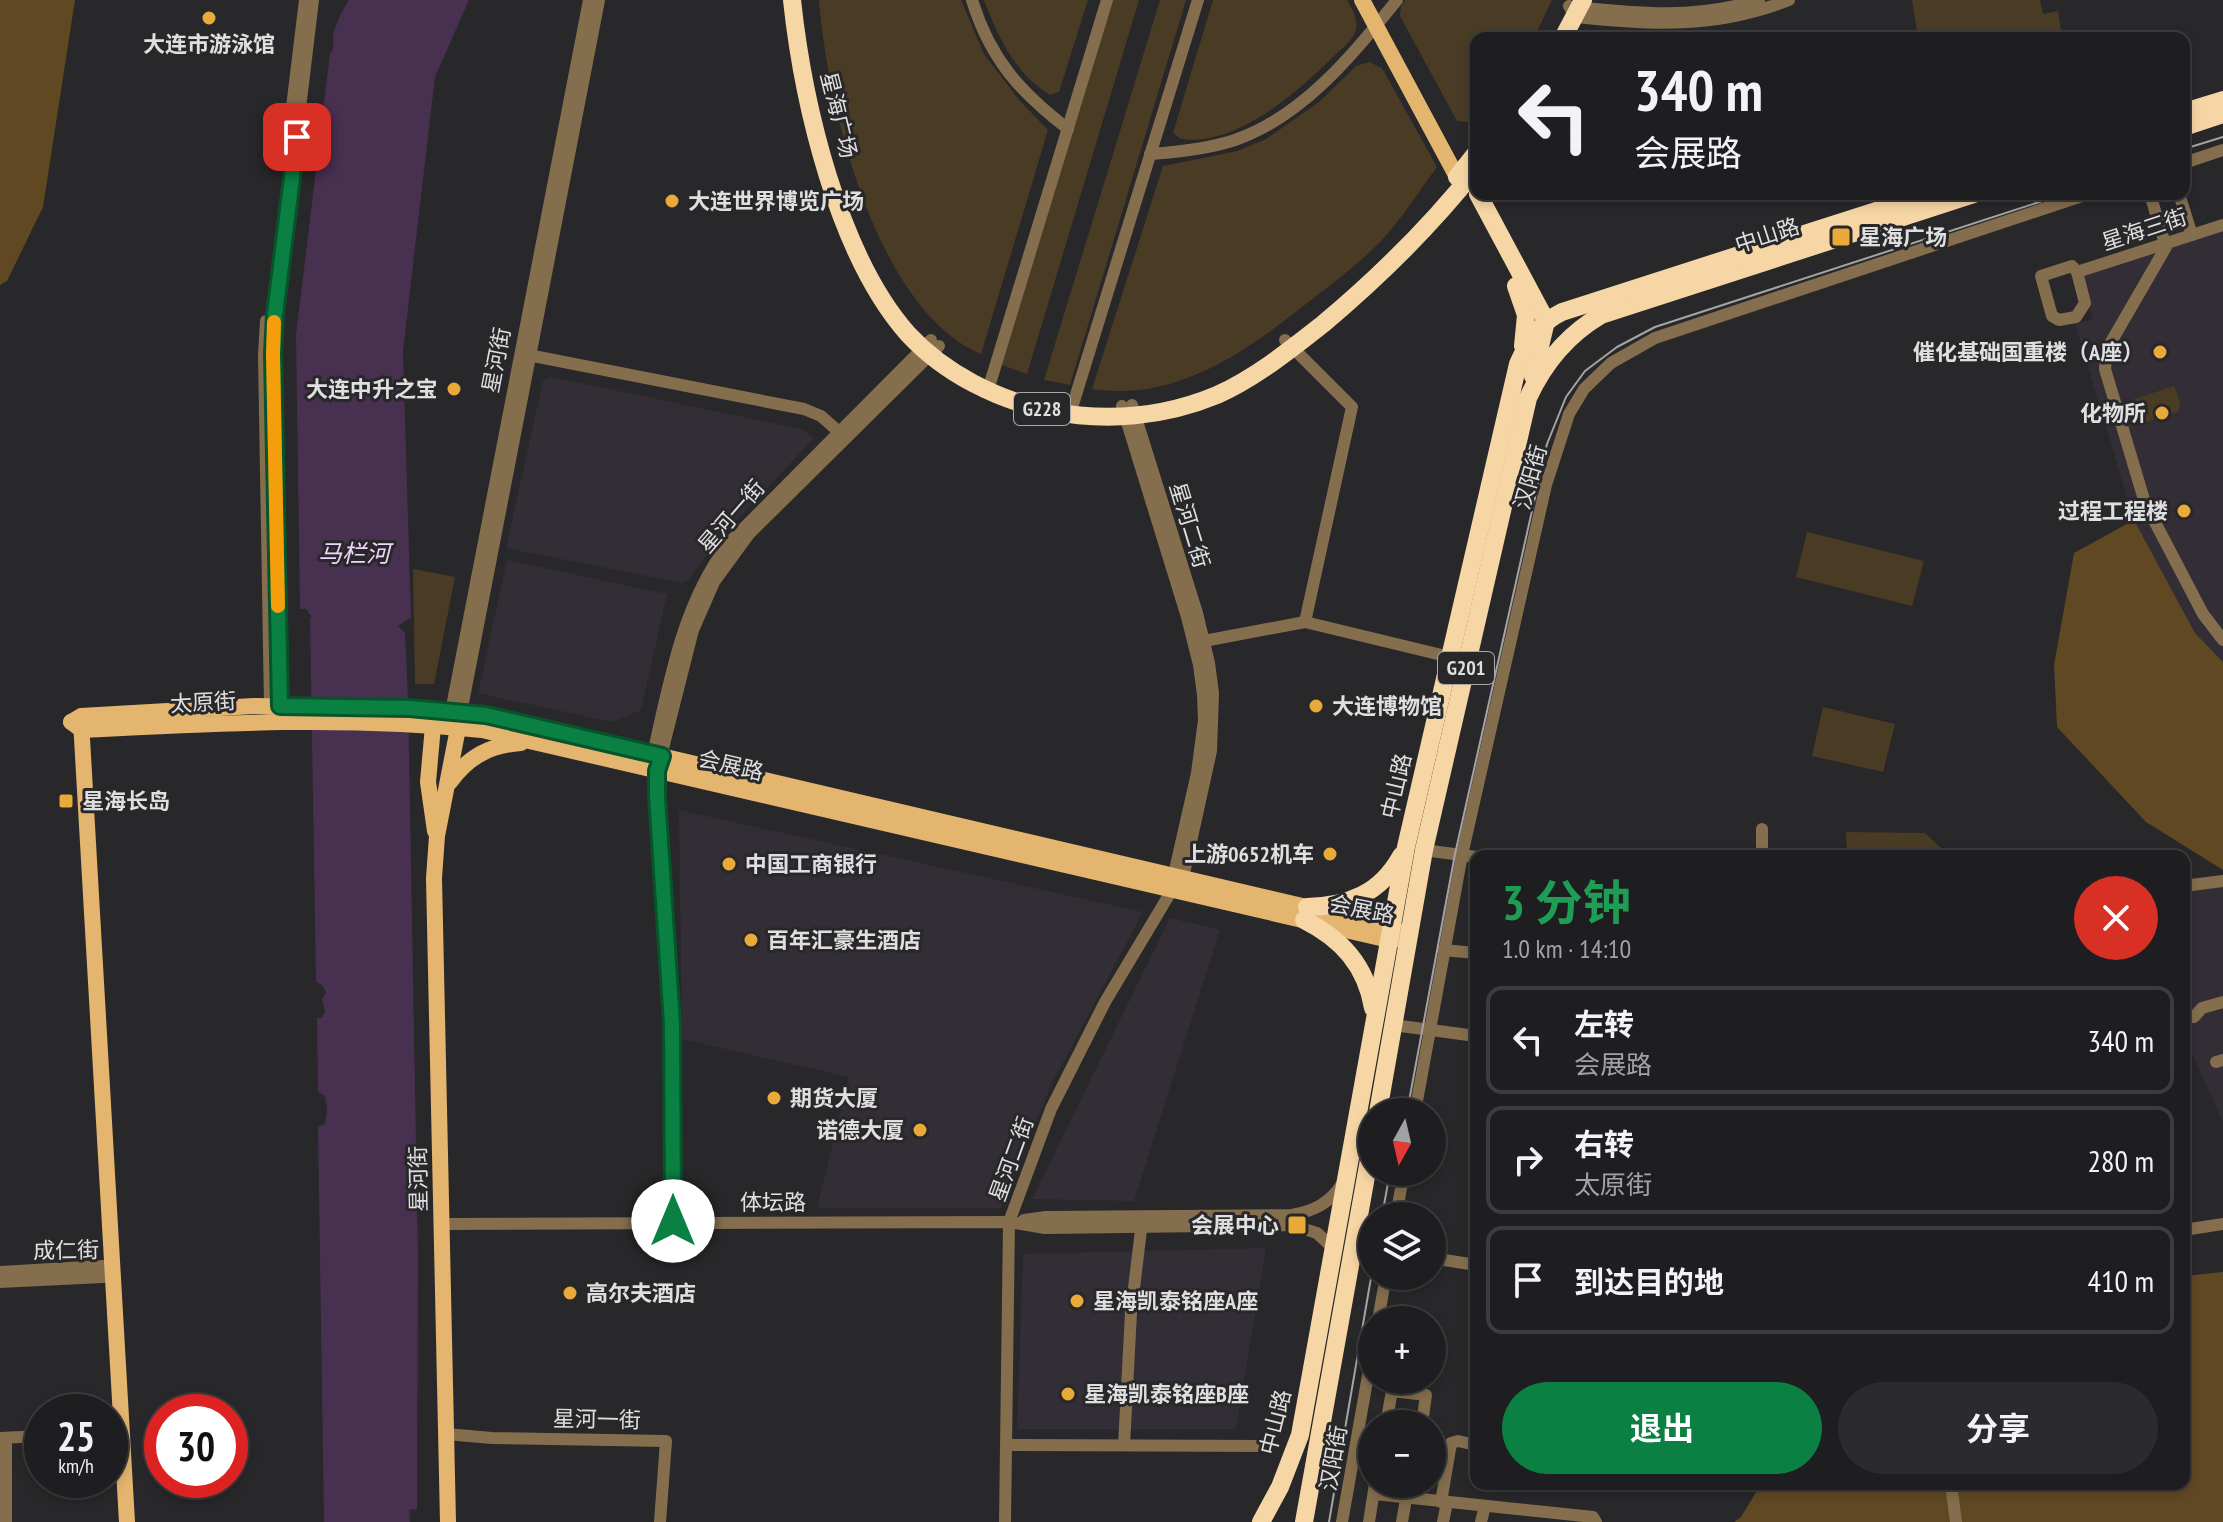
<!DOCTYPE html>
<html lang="zh">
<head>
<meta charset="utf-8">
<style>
	body { margin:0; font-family:"PT Sans Narrow","Noto Sans SC",sans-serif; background:#2b2a2c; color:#f1f3f6; height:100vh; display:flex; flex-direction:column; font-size:30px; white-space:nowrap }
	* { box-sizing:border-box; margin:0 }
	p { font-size:26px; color:#a1a2a4 }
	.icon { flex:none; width:44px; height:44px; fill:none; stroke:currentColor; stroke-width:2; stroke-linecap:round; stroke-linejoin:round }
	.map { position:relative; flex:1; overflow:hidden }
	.side { position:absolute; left:1470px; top:850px; width:720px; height:640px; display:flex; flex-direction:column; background:#1e1d1f; border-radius:16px; box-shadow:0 4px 12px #0003,0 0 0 2px #3c3b3d }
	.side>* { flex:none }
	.top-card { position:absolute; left:1470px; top:32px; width:720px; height:168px; border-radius:16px; box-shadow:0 4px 12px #0003,0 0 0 2px #3c3b3d; background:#1e1d1f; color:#f1f3f6; overflow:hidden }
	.needle { width:52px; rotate:188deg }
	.tools { position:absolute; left:1358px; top:1098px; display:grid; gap:16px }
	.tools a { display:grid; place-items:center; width:88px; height:88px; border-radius:50%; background:#1e1d1f; box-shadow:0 4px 12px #0003,0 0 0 2px #3c3b3d; font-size:40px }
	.speed { position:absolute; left:24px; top:1394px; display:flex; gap:16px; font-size:40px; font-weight:700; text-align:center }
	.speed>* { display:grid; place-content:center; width:104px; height:104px; border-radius:50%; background:#1e1d1f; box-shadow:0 4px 12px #0003,0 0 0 2px #3c3b3d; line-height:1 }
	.speed small { font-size:20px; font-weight:400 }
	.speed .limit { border:12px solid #d22; background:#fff; color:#111 }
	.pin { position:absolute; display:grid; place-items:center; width:68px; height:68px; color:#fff; margin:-34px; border-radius:16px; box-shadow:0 4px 12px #0006 }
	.me { position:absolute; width:88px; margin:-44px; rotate:0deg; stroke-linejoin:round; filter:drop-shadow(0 0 6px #0008) }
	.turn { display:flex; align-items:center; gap:28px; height:168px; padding:0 32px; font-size:36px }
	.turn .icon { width:104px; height:104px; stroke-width:2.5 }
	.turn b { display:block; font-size:56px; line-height:68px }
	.round { display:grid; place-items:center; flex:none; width:84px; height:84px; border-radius:42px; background:#2b2a2c }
	.headline { display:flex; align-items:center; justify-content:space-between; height:136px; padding:0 32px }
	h1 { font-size:48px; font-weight:700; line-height:60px; color:#1e9e55 }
	.cta { display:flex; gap:16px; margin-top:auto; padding:16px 32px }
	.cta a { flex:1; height:92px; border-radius:48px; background:#0b8043; color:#fff; font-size:32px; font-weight:700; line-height:92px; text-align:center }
	.cta a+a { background:#2b2a2c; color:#f1f3f6 }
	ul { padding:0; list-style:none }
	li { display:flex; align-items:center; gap:24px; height:108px; margin:0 16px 12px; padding:0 16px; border:4px solid #3c3b3d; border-radius:16px }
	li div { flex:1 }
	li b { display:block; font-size:30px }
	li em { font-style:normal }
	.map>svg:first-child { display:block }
</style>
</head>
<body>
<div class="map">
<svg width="2223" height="1522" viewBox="0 0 2223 1522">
	<rect width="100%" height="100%" fill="#282729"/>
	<g fill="#332e35">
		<polygon points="2223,227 2223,662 2195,633 2134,520 2075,324 2093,319 2083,284 2085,276"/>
		<polygon points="551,377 801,429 814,438 720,538 689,579 682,583 506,548 543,381"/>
		<polygon points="507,560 667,594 641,710 612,722 478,693"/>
		<polygon points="679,810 1143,912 1051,1085 1001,1208 817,1208 849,1077 682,1039"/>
		<polygon points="2223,875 2223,1122 2184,1036 2184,878"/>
		<polygon points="1170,918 1220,930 1134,1201 1032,1199"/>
		<polygon points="1266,1248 1236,1429 1017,1429 1023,1254"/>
	</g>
	<g fill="#4a3b25">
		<path d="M819,0H961L984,54L1020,101L1048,130L981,354C875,309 827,104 819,0Z"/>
		<path d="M984,0H1088L1059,92L1050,95C1015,74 998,37 984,0Z"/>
		<polygon points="1111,0 1139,0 1027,374 999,364"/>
		<polygon points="1160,0 1186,0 1070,385 1044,380"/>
		<path d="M1213,0H1347C1352,9 1358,18 1356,29C1354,40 1341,49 1333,57C1298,92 1235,147 1181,139L1173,133Z"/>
		<polygon points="1405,0 1552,0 1534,38 1476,38 1476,123 1457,121 1400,16 1401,6"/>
		<polygon points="1912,0 2040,0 2043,14 2058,11 2062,38 1918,38"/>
		<path d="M1369,62L1382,68L1437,167C1419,191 1402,219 1381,241C1359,264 1332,284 1306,304C1244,353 1175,402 1092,389L1163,166L1237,151L1266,139L1319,102L1356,66Z"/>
		<polygon points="2174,386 2180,402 2179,411 2134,426 2126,402"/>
		<polygon points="1807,532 1924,561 1912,606 1796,577"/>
		<polygon points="413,569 455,577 434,684 415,684"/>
		<polygon points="1823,707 1895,724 1883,772 1812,756"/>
		<polygon points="1846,832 1925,833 1942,849 1944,856 1847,856"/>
	</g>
	<g fill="#604823">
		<polygon points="0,0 75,0 43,207 7,281 0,285"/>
		<polygon points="2134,520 2195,633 2223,662 2223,870 2146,822 2057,727 2054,665 2074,553"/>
		<polygon points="2223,1272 2223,1522 1734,1522 1741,1517 1761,1484 1838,1488 1841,1484 2184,1484 2184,1276"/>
	</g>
	<path fill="#483051" d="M349,0H469L435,77L403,351L411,617V622L410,618L398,626L405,633L408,698L418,1255L417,1509L409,1510L410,1522H324L318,1127L325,1124L327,1110L325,1096L318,1092L317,1018H322L325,1011L322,999L326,992L322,985L316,982L310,617H312L306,609H300L296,335L330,54C335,47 333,45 333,36C334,28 344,6 349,0Z"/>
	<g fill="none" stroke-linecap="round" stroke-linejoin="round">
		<g stroke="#846e4d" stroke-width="12">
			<path d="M972,0C990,59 1020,92 1068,129"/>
			<path d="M1569,6L1575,17C1652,25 1715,29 1789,0"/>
			<path d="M1576,7C1641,14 1695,19 1759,0"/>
			<polyline points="289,132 305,0"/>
			<path d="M1150,154C1179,152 1208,149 1235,140C1304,116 1353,54 1397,0"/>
			<polyline points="2184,163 2223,150"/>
			<polyline points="2150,194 2166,247 2107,349 2105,369 2145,503 2203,614 2223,640"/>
			<polyline points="2179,194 2192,235"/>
			<polygon points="2072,266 2077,272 2085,303 2076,317 2059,320 2052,316 2041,276"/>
			<polyline points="2077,272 2223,225"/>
			<polyline points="266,321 264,355 270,706 272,714"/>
			<polyline points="1285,340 1352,407 1305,622"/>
			<polyline points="523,354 804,409 821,416 839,432"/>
			<polyline points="988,390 1107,0"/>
			<polyline points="1122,406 1187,617 1199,665 1203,695 1204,720 1197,773 1172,883"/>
			<polyline points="1070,414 1198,0"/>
			<polyline points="1204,641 1305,622 1450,657"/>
			<polyline points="461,713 599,0"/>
			<polyline points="277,714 280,706 273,334 313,0"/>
			<polyline points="454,719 451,712 589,0"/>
			<polyline points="659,764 693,630 714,582 749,534 939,346"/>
			<polyline points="1424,850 1476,857"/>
			<polyline points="1762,856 1762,829"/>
			<polyline points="2184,886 2223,881"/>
			<polyline points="1443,950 1476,953"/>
			<polyline points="2184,1014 2194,1017 2202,1008 2223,1002"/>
			<polyline points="1393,1025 1476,1036"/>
			<polyline points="2216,1062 2223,1060"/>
			<polyline points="1415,1112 1462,855 1546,485 1569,414 1584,389 1611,363 1655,338 2088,194"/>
			<polyline points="1396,1216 1404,1172"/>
			<path d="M1024,1220L1046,1217L1292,1215C1314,1211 1330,1203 1342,1184"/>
			<path d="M673,1221L672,1024L657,771L653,754C670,680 682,605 728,544L931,340"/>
			<polyline points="441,1224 1009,1222 1045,1228 1291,1225 1317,1233 1333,1248"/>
			<polyline points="2184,1230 2223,1224"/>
			<polyline points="1354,1246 1372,1249"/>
			<polyline points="1432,1258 1476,1265"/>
			<polyline points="0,1272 103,1266 113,1271"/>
			<polyline points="0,1282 103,1277 113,1271"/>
			<polyline points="1378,1320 1386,1276"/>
			<polyline points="1386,1424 1392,1391 1426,1395 1422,1424"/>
			<polyline points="446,1434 492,1438 666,1441 660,1522"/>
			<polyline points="0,1438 42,1436"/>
			<polyline points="6,1438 6,1522"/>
			<polyline points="1007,1445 1269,1446"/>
			<polyline points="1124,1445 1131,1313 1141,1230"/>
			<polyline points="1951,1484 1956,1522"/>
			<polyline points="1374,1494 1593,1517 1596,1522"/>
			<polyline points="1441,1502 1451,1443 1458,1441 1476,1445"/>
			<polyline points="1005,1522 1009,1222 1051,1109 1105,1002 1172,890 1183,878 1211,751 1213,693 1209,663 1197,613 1132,405"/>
			<polyline points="1342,1522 1372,1353"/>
			<polyline points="1369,1522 1375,1484"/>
			<polyline points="1402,1522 1406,1499"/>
			<polyline points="1443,1522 1447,1503"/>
			<polyline points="1481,1522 1485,1506"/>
		</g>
		<g stroke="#e3b56e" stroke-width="16">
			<polyline points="1362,0 1457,177"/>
			<polyline points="434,715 428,782 435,831"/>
			<polyline points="81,721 127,1522"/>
			<polyline points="71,722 81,716 254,706 410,708 486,715 1392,927 1401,933"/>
			<path d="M71,722L82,730C217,723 347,716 482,730L1389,940L1399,939"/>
			<path d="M450,782C468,757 490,745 521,743"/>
			<polyline points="448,1522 434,878 437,836 460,718"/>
		</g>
		<g stroke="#f7d6a5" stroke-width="18">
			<path d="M792,0C803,103 838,255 908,334C945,374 998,400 1050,411C1106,422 1164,417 1217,395C1255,378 1290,350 1323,324C1379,277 1430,227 1476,169"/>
			<polyline points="1563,38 1583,0"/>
			<polyline points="2184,112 2223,100"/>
			<polyline points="2184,127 2223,114"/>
			<polyline points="1457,177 1476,153"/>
			<polyline points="1478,194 1546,321 1533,376"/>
			<polyline points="1516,286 1526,315 1523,346"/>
			<path d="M1307,907C1348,906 1380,894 1401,856"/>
			<path d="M1304,920C1342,939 1366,966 1373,1008"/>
			<path d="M1378,1112L1424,850L1528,398C1544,363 1567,335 1601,315L1974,194"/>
			<path d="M1261,1522L1280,1487L1300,1435L1406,847L1518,364C1528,342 1539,323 1562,312L1929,194"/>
			<polyline points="1304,1522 1372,1143"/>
		</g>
		<g stroke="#a5a4a5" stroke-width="2">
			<polyline points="2184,149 2223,137"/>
			<polyline points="1407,1112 1455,854 1547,444 1566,397 1585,371 1617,347 1655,327 2064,194"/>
			<polyline points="1382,1216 1390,1172"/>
			<polyline points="1329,1522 1372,1272"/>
		</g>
	</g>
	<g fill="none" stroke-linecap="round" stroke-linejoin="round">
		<defs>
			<polyline id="route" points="297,137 275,314 273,354 280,706 410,708 486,715 662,756 657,771 657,796 672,1024 673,1221"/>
		</defs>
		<use href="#route" stroke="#07532c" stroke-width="20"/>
		<use href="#route" stroke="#0b8043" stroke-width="14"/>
		<polyline stroke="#f59e0b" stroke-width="14" points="274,322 273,354 278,606"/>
	</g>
	<g fill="#eaaa39" stroke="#282729" stroke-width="3">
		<circle cx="209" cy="18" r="8"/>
		<circle cx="672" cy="201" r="8"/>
		<rect x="1831" y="227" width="20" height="20" rx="4"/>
		<circle cx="2160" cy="352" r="8"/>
		<circle cx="454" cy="389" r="8"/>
		<circle cx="2162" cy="413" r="8"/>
		<circle cx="2184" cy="511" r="8"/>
		<circle cx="1316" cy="706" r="8"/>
		<rect x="58" y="793" width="16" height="16" rx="4"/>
		<circle cx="1330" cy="854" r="8"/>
		<circle cx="729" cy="864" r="8"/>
		<circle cx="751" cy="940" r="8"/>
		<circle cx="774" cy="1098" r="8"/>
		<circle cx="920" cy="1130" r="8"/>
		<rect x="1287" y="1215" width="20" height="20" rx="4"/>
		<circle cx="570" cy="1293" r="8"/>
		<circle cx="1077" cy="1301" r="8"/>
		<circle cx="1068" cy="1394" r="8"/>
	</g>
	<g text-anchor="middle" stroke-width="6" stroke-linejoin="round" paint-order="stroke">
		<g fill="#282729" stroke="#a9a8a9" stroke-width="2">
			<rect x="1014" y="393" width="56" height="32" rx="6"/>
			<rect x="1438" y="652" width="56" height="32" rx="6"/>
		</g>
		<g font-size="20" font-weight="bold" fill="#e0dfe0">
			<text x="1042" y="416">G228</text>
			<text x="1466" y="675">G201</text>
		</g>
		<g font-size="22" font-weight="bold" fill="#e0dfe0" stroke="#282729" text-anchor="start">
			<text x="209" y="52" text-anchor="middle">大连市游泳馆</text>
			<text x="688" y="209">大连世界博览广场</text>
			<text x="1859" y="245">星海广场</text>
			<text x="2144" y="360" text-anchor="end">催化基础国重楼（A座）</text>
			<text x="438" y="397" text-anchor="end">大连中升之宝</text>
			<text x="2146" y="421" text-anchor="end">化物所</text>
			<text x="2168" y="519" text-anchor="end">过程工程楼</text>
			<text x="1332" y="714">大连博物馆</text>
			<text x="82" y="809">星海长岛</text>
			<text x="1314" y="862" text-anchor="end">上游0652机车</text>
			<text x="745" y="872">中国工商银行</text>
			<text x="767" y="948">百年汇豪生酒店</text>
			<text x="790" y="1106">期货大厦</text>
			<text x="904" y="1138" text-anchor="end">诺德大厦</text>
			<text x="1279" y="1233" text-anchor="end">会展中心</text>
			<text x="586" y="1301">高尔夫酒店</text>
			<text x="1093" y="1309">星海凯泰铭座A座</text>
			<text x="1084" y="1402">星海凯泰铭座B座</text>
		</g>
		<g font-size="22" fill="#e0dfe0" stroke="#282729">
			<text transform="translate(839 115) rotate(76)" y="8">星海广场</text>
			<text transform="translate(2144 229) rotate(-18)" y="8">星海三街</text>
			<text transform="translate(1767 235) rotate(-18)" y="8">中山路</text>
			<text transform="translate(496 360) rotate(-79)" y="8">星河街</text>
			<text transform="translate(1530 477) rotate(-74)" y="8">汉阳街</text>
			<text transform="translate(731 516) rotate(-49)" y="8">星河一街</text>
			<text transform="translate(1190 525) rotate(73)" y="8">星河二街</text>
			<text transform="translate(203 702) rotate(-3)" y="8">太原街</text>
			<text transform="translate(731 765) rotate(13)" y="8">会展路</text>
			<text transform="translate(1396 786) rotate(-77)" y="8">中山路</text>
			<text transform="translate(1362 909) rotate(11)" y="8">会展路</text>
			<text transform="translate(1011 1159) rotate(-70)" y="8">星河二街</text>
			<text transform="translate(418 1179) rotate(-91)" y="8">星河街</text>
			<text x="773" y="1210">体坛路</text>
			<text transform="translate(66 1250) rotate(-1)" y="8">成仁街</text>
			<text transform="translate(597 1419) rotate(1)" y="8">星河一街</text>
			<text transform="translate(1275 1422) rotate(-76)" y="8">中山路</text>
			<text transform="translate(1333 1458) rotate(-80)" y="8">汉阳街</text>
		</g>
		<g font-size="24" font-style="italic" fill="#efd5f9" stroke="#282729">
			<text x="354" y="562">马栏河</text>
		</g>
	</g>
</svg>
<div class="tools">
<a><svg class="needle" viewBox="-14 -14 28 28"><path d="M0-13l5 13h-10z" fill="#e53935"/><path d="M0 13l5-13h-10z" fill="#a1a2a4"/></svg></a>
<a><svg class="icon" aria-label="layers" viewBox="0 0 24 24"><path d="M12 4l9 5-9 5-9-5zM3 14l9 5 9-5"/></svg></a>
<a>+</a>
<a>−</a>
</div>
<div class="speed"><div>25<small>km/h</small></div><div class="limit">30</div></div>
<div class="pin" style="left:297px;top:137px;background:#d93025"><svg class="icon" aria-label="arrive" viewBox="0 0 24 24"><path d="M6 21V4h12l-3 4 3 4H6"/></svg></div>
<svg class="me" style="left:673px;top:1221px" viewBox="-20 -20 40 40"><circle r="19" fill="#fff"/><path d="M0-13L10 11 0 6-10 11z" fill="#0b8043"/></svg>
<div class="top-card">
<div class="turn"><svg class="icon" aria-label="left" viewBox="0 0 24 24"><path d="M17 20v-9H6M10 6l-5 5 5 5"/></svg><div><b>340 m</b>会展路</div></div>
</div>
<section class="side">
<div class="headline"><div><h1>3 分钟</h1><p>1.0 km · 14:10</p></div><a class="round" style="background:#d93025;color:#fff"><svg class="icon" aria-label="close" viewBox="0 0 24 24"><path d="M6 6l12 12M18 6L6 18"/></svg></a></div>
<ul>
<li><svg class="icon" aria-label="left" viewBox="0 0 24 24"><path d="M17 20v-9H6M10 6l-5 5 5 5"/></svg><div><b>左转</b><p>会展路</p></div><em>340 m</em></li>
<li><svg class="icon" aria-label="right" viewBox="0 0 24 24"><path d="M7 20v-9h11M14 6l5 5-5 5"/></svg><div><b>右转</b><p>太原街</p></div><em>280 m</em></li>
<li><svg class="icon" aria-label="arrive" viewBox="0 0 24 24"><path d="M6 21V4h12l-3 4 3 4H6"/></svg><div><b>到达目的地</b></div><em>410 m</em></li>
</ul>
<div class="cta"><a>退出</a><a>分享</a></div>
</section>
</div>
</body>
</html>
